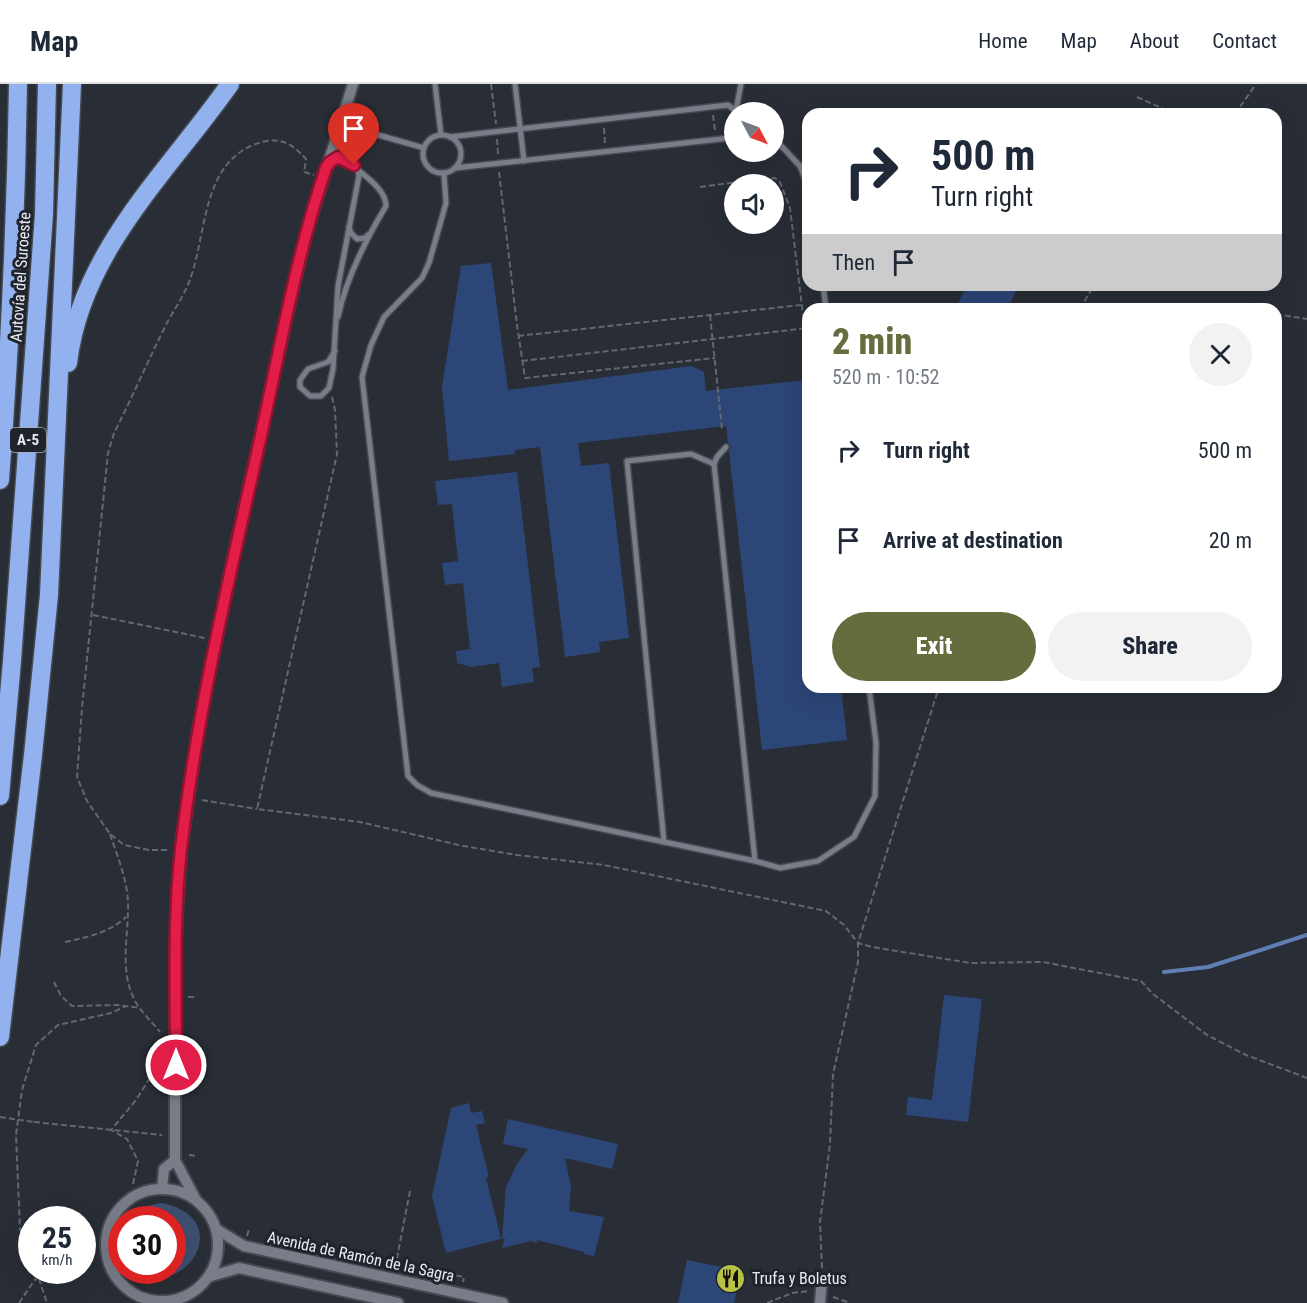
<!DOCTYPE html>
<html lang="en">
<head>
<meta charset="utf-8">
<style>
	body { margin:0; font-family:"Roboto Condensed",sans-serif; background:#f2f2f3; color:#1f2937; height:100vh; display:flex; flex-direction:column; font-size:22px; white-space:nowrap }
	* { box-sizing:border-box; margin:0 }
	p { font-size:20px; color:#747a83 }
	.icon { flex:none; width:33px; height:33px; fill:none; stroke:currentColor; stroke-width:2; stroke-linecap:round; stroke-linejoin:round }
	.map { position:relative; flex:1; overflow:hidden }
	.sheet { position:absolute; left:802px; top:219px; width:480px; height:390px; display:flex; flex-direction:column; background:#fff; border-radius:18px; box-shadow:0 6px 24px #0002 }
	.sheet>* { flex:none }
	.top-card { position:absolute; left:802px; top:24px; width:480px; height:183px; border-radius:18px; box-shadow:0 6px 24px #0002; background:#fff; color:#1f2937; overflow:hidden }
	.needle { width:39px; rotate:131deg }
	.controls { position:absolute; left:724px; top:18px; display:grid; gap:12px }
	.controls a { display:grid; place-items:center; width:60px; height:60px; border-radius:50%; background:#fff; box-shadow:0 6px 24px #0002; font-size:30px }
	.speed { position:absolute; left:18px; top:1122px; display:flex; gap:12px; font-size:30px; font-weight:700; text-align:center }
	.speed>* { display:grid; place-content:center; width:78px; height:78px; border-radius:50%; background:#fff; box-shadow:0 6px 24px #0002; line-height:1 }
	.speed small { font-size:15px; font-weight:400 }
	.speed .limit { border:9px solid #d22; background:#fff; color:#111 }
	.pin { position:absolute; display:grid; place-items:center; width:51px; height:51px; color:#fff; margin:-62px -26px; border-radius:50% 50% 50% 0; rotate:-45deg; box-shadow:0 0 6px #0007 }
	.pin .icon { rotate:45deg }
	.me { position:absolute; width:66px; margin:-33px; rotate:0deg; stroke-linejoin:round; filter:drop-shadow(0 0 4px #0008) }
	.turn { display:flex; align-items:center; gap:21px; height:126px; padding:0 30px; font-size:27px }
	.turn .icon { width:78px; height:78px; stroke-width:2.5 }
	.turn b { display:block; font-size:42px; line-height:51px }
	.then { display:flex; align-items:center; height:57px; padding:0 30px; background:#0003; gap:12px; font-size:22px }
	.round { display:grid; place-items:center; flex:none; width:63px; height:63px; border-radius:32px; background:#f2f2f3 }
	.overview { display:flex; align-items:center; justify-content:space-between; height:102px; padding:0 30px }
	h1 { font-size:36px; font-weight:800; line-height:45px; color:#646d3e }
	.action { display:flex; gap:12px; margin-top:auto; padding:12px 30px }
	.action a { flex:1; height:69px; border-radius:36px; background:#646d3e; color:#fff; font-size:24px; font-weight:800; line-height:69px; text-align:center }
	.action a+a { background:#f2f2f3; color:#1f2937 }
	ul { padding:0; list-style:none }
	li { display:flex; align-items:center; gap:18px; height:90px; padding:0 30px }
	li div { flex:1 }
	li b { display:block; font-size:22px }
	li em { font-style:normal }
	header { display:flex; align-items:center; gap:36px; box-sizing:border-box; height:84px; padding:0 30px; background:#fff; border-bottom:2px solid #e0e1e3 }
	header strong { font-size:28px }
	nav { display:flex; gap:33px; margin-inline-start:auto; font-size:21px }
	.map>svg:first-child { display:block }
</style>
</head>
<body>
<header>
<strong>Map</strong>
<nav><a>Home</a><a>Map</a><a>About</a><a>Contact</a></nav>
</header>
<div class="map">
<svg width="1307" height="1219" viewBox="0 0 1307 1219">
	<rect width="100%" height="100%" fill="#292e36"/>
	<path fill="#3e5071" d="M161,1119C238,1133 186,1219 132,1187L172,1186V1136L129,1135C139,1126 147,1121 161,1119Z"/>
	<g fill="none" stroke-linecap="round" stroke-linejoin="round">
		<polyline stroke="#617eb4" stroke-width="4" points="1164,888 1208,883 1307,851"/>
	</g>
	<g fill="#2d4678">
		<polygon points="491,179 508,306 691,282 704,288 706,307 806,296 808,314 808,603 841,603 847,656 762,666 729,367 731,362 728,359 726,342 578,359 581,382 609,379 629,554 599,558 600,568 565,573 540,363 515,366 515,370 449,377 442,303 461,182"/>
		<polygon points="967,201 1019,201 1007,225 955,225"/>
		<polygon points="517,388 540,583 532,584 534,598 502,603 499,579 472,583 457,579 456,567 470,565 463,499 445,501 442,479 458,477 452,420 438,421 435,397"/>
		<polygon points="944,911 982,915 968,1038 906,1031 908,1013 932,1016"/>
		<polygon points="469,1019 471,1029 482,1027 485,1039 476,1041 489,1093 486,1094 501,1155 446,1169 432,1112 451,1024"/>
		<polygon points="508,1035 618,1060 612,1085 565,1074 571,1103 569,1127 604,1133 594,1172 584,1170 584,1168 537,1156 537,1159 531,1157 502,1164 505,1154 502,1155 506,1103 517,1080 528,1065 503,1060"/>
		<polygon points="687,1176 741,1187 734,1219 678,1219"/>
	</g>
	<g fill="none" stroke-linecap="round" stroke-linejoin="round">
		<defs>
			<g id="service">
				<polyline points="435,0 441,51"/>
				<polyline points="515,0 524,77"/>
				<polyline points="736,26 741,0"/>
				<polyline points="340,40 424,64"/>
				<circle cx="442" cy="70" r="19"/>
				<polyline points="450,53 728,21 737,28"/>
				<polyline points="774,54 800,82 808,102"/>
				<polyline points="330,78 338,73 346,76 358,86 359,92 338,202 333,285 329,304 321,312 310,312 300,303 300,296 308,285 328,278 335,267"/>
				<polyline points="455,84 730,54 735,49"/>
				<polyline points="444,90 446,119 429,179 422,194 384,233 371,261 362,293 408,692 417,701 431,709 755,777 780,784 818,777 854,753 875,712 876,659 869,603"/>
				<polyline points="349,143 351,149 357,155 365,154 368,151"/>
				<polyline points="823,201 826,225"/>
				<path d="M338,233C346,194 365,157 386,122C386,107 369,95 358,86"/>
				<polyline points="714,380 717,373 726,363"/>
				<polyline points="664,758 627,377 691,370 714,380 755,777"/>
			</g>
			<g id="minor">
				<polyline points="162,1104 164,1085 175,1076"/>
				<circle cx="162" cy="1161" r="56"/>
				<polyline points="196,1116 175,1076 175,861 181,767 198,646 230,488 292,210 307,147 353,0"/>
				<polyline points="216,1145 244,1162 503,1219"/>
				<polyline points="208,1193 239,1184 398,1219"/>
				<polyline points="820,1219 822,1196"/>
			</g>
			<g id="motorway">
				<path d="M68,279C81,167 169,87 230,0"/>
				<path d="M0,396C10,264 16,132 18,0"/>
				<polyline points="0,712 12,577 44,130 47,0"/>
				<polyline points="0,953 33,671 49,511 72,0"/>
			</g>
		</defs>
		<use href="#service" stroke="#454951" stroke-width="8"/>
		<use href="#minor" stroke="#454951" stroke-width="14"/>
		<use href="#motorway" stroke="#454951" stroke-width="21"/>
		<g stroke="#63676f" stroke-width="2" stroke-dasharray="6 3" stroke-linecap="butt">
			<polyline points="491,0 496,40"/>
			<polyline points="1137,13 1175,30"/>
			<polyline points="1235,30 1256,0"/>
			<polyline points="713,31 715,47"/>
			<polyline points="604,44 605,59"/>
			<polyline points="497,55 498,70"/>
			<polyline points="499,88 517,241 525,294 715,274"/>
			<polyline points="700,103 760,95 775,94 780,98 790,124 808,272"/>
			<polyline points="1080,225 1094,201"/>
			<polyline points="1276,230 1307,235"/>
			<polyline points="710,231 722,345"/>
			<polyline points="518,252 801,221"/>
			<polyline points="522,277 808,244"/>
			<polyline points="332,313 335,326 337,370 257,725 360,738 463,762 517,771 604,781 826,827 844,841 858,859 872,863 970,879 1043,878 1141,897 1153,910 1207,951 1246,971 1307,994"/>
			<polyline points="93,531 205,554"/>
			<polyline points="202,716 257,725"/>
			<path d="M110,750C117,771 127,795 128,818C129,850 119,884 134,915C140,927 152,938 160,948"/>
			<path d="M167,766H149L124,761L110,750L87,717L77,693L82,624L108,369L114,349C133,312 149,274 168,237C174,226 181,216 186,205C209,157 197,76 262,58C281,53 293,60 306,75L304,88L314,91"/>
			<path d="M65,858C87,853 109,849 126,833"/>
			<polyline points="54,898 61,912 72,922 118,921 140,924"/>
			<polyline points="188,913 197,913"/>
			<polyline points="34,1038 162,1051"/>
			<polyline points="189,1071 197,1072"/>
			<polyline points="133,1100 138,1077 127,1055 111,1046 136,1016 162,975"/>
			<polyline points="410,1107 396,1179 464,1193 463,1198"/>
			<polyline points="247,1152 249,1145"/>
			<polyline points="82,1165 96,1162"/>
			<polyline points="32,1174 20,1145 16,1051 22,1006 36,961 58,941 111,929 126,922"/>
			<polyline points="822,1184 820,1138 830,1060 833,990 858,878 858,859 939,603"/>
			<polyline points="36,1186 47,1219"/>
			<polyline points="833,1213 850,1219"/>
			<polyline points="19,1219 34,1197 45,1186"/>
			<polyline points="767,1219 792,1209 810,1207"/>
		</g>
		<use href="#service" stroke="#787d88" stroke-width="5"/>
		<use href="#minor" stroke="#787d88" stroke-width="10"/>
		<use href="#motorway" stroke="#91b2ef" stroke-width="18"/>
		<polyline stroke="#63676f" stroke-width="2" stroke-dasharray="6 3" stroke-linecap="butt" points="0,1033 34,1038"/>
	</g>
	<g fill="none" stroke-linecap="round" stroke-linejoin="round">
		<defs>
			<path id="route" d="M176,981C176,909 173,837 181,765C197,627 230,491 260,356C280,265 296,172 326,84L330,78L338,73L354,81"/>
		</defs>
		<use href="#route" stroke="#92132f" stroke-width="15"/>
		<use href="#route" stroke="#e11d48" stroke-width="10"/>
	</g>
	<defs>
		<symbol id="restaurant-disc" viewBox="-11 -11 22 22"><circle r="9.5" fill="#b9c046" stroke="#1f242c"/><path d="M-5-6h1v4h1v-4h1v4h1v-4h1v5L-1.5 .5V6h-2V.5L-5-1ZM5-6V6H3V1.5H1.5Q1.5-4 5-6Z" fill="#111"/></symbol>
	</defs>
	<g fill-rule="evenodd">
		<use href="#restaurant-disc" x="714" y="1178" width="33" height="33"/>
	</g>
	<g text-anchor="middle" stroke-width="6" stroke-linejoin="round" paint-order="stroke">
		<rect fill="#1f242c" stroke="#acafb6" stroke-width="1.5" x="10" y="344" width="36" height="24" rx="4.5"/>
		<g font-size="15" font-weight="bold" fill="#e8ebf1">
			<text x="28" y="361">A-5</text>
		</g>
		<g font-size="16" fill="#e8ebf1" stroke="#1f242c">
			<text transform="translate(20 193) rotate(-86)" y="6">Autovía del Suroeste</text>
			<text transform="translate(361 1172) rotate(12)" y="6">Avenida de Ramón de la Sagra</text>
		</g>
		<g font-size="16" fill="#e8ebf1" stroke="#1f242c" text-anchor="start">
			<text x="752" y="1200">Trufa y Boletus</text>
		</g>
	</g>
</svg>
<div class="controls">
<a><svg class="needle" viewBox="-14 -14 28 28"><path d="M0-13l5 13h-10z" fill="#e53935"/><path d="M0 13l5-13h-10z" fill="#747a83"/></svg></a>
<a><svg class="icon" aria-label="sound" viewBox="0 0 24 24"><path d="M4 9h4l5-4v14l-5-4H4zM17 9q2 3 0 6"/></svg></a>
</div>
<div class="speed"><div>25<small>km/h</small></div><div class="limit">30</div></div>
<div class="pin" style="left:354px;top:81px;background:#d93025"><svg class="icon" aria-label="arrive" viewBox="0 0 24 24"><path d="M6 21V4h12l-3 4 3 4H6"/></svg></div>
<svg class="me" style="left:176px;top:981px" viewBox="-20 -20 40 40"><circle r="17" fill="#e11d48" stroke="#fff" stroke-width="3"/><path d="M0-11L8 9 0 5-8 9z" fill="#fff"/></svg>
<div class="top-card">
<div class="turn"><svg class="icon" aria-label="right" viewBox="0 0 24 24"><path d="M7 20v-9h11M14 6l5 5-5 5"/></svg><div><b>500 m</b>Turn right</div></div>
<div class="then">Then<svg class="icon" aria-label="arrive" viewBox="0 0 24 24"><path d="M6 21V4h12l-3 4 3 4H6"/></svg></div>
</div>
<section class="sheet">
<div class="overview"><div><h1>2 min</h1><p>520 m · 10:52</p></div><a class="round"><svg class="icon" aria-label="close" viewBox="0 0 24 24"><path d="M6 6l12 12M18 6L6 18"/></svg></a></div>
<ul>
<li><svg class="icon" aria-label="right" viewBox="0 0 24 24"><path d="M7 20v-9h11M14 6l5 5-5 5"/></svg><div><b>Turn right</b></div><em>500 m</em></li>
<li><svg class="icon" aria-label="arrive" viewBox="0 0 24 24"><path d="M6 21V4h12l-3 4 3 4H6"/></svg><div><b>Arrive at destination</b></div><em>20 m</em></li>
</ul>
<div class="action"><a>Exit</a><a>Share</a></div>
</section>
</div>
</body>
</html>
